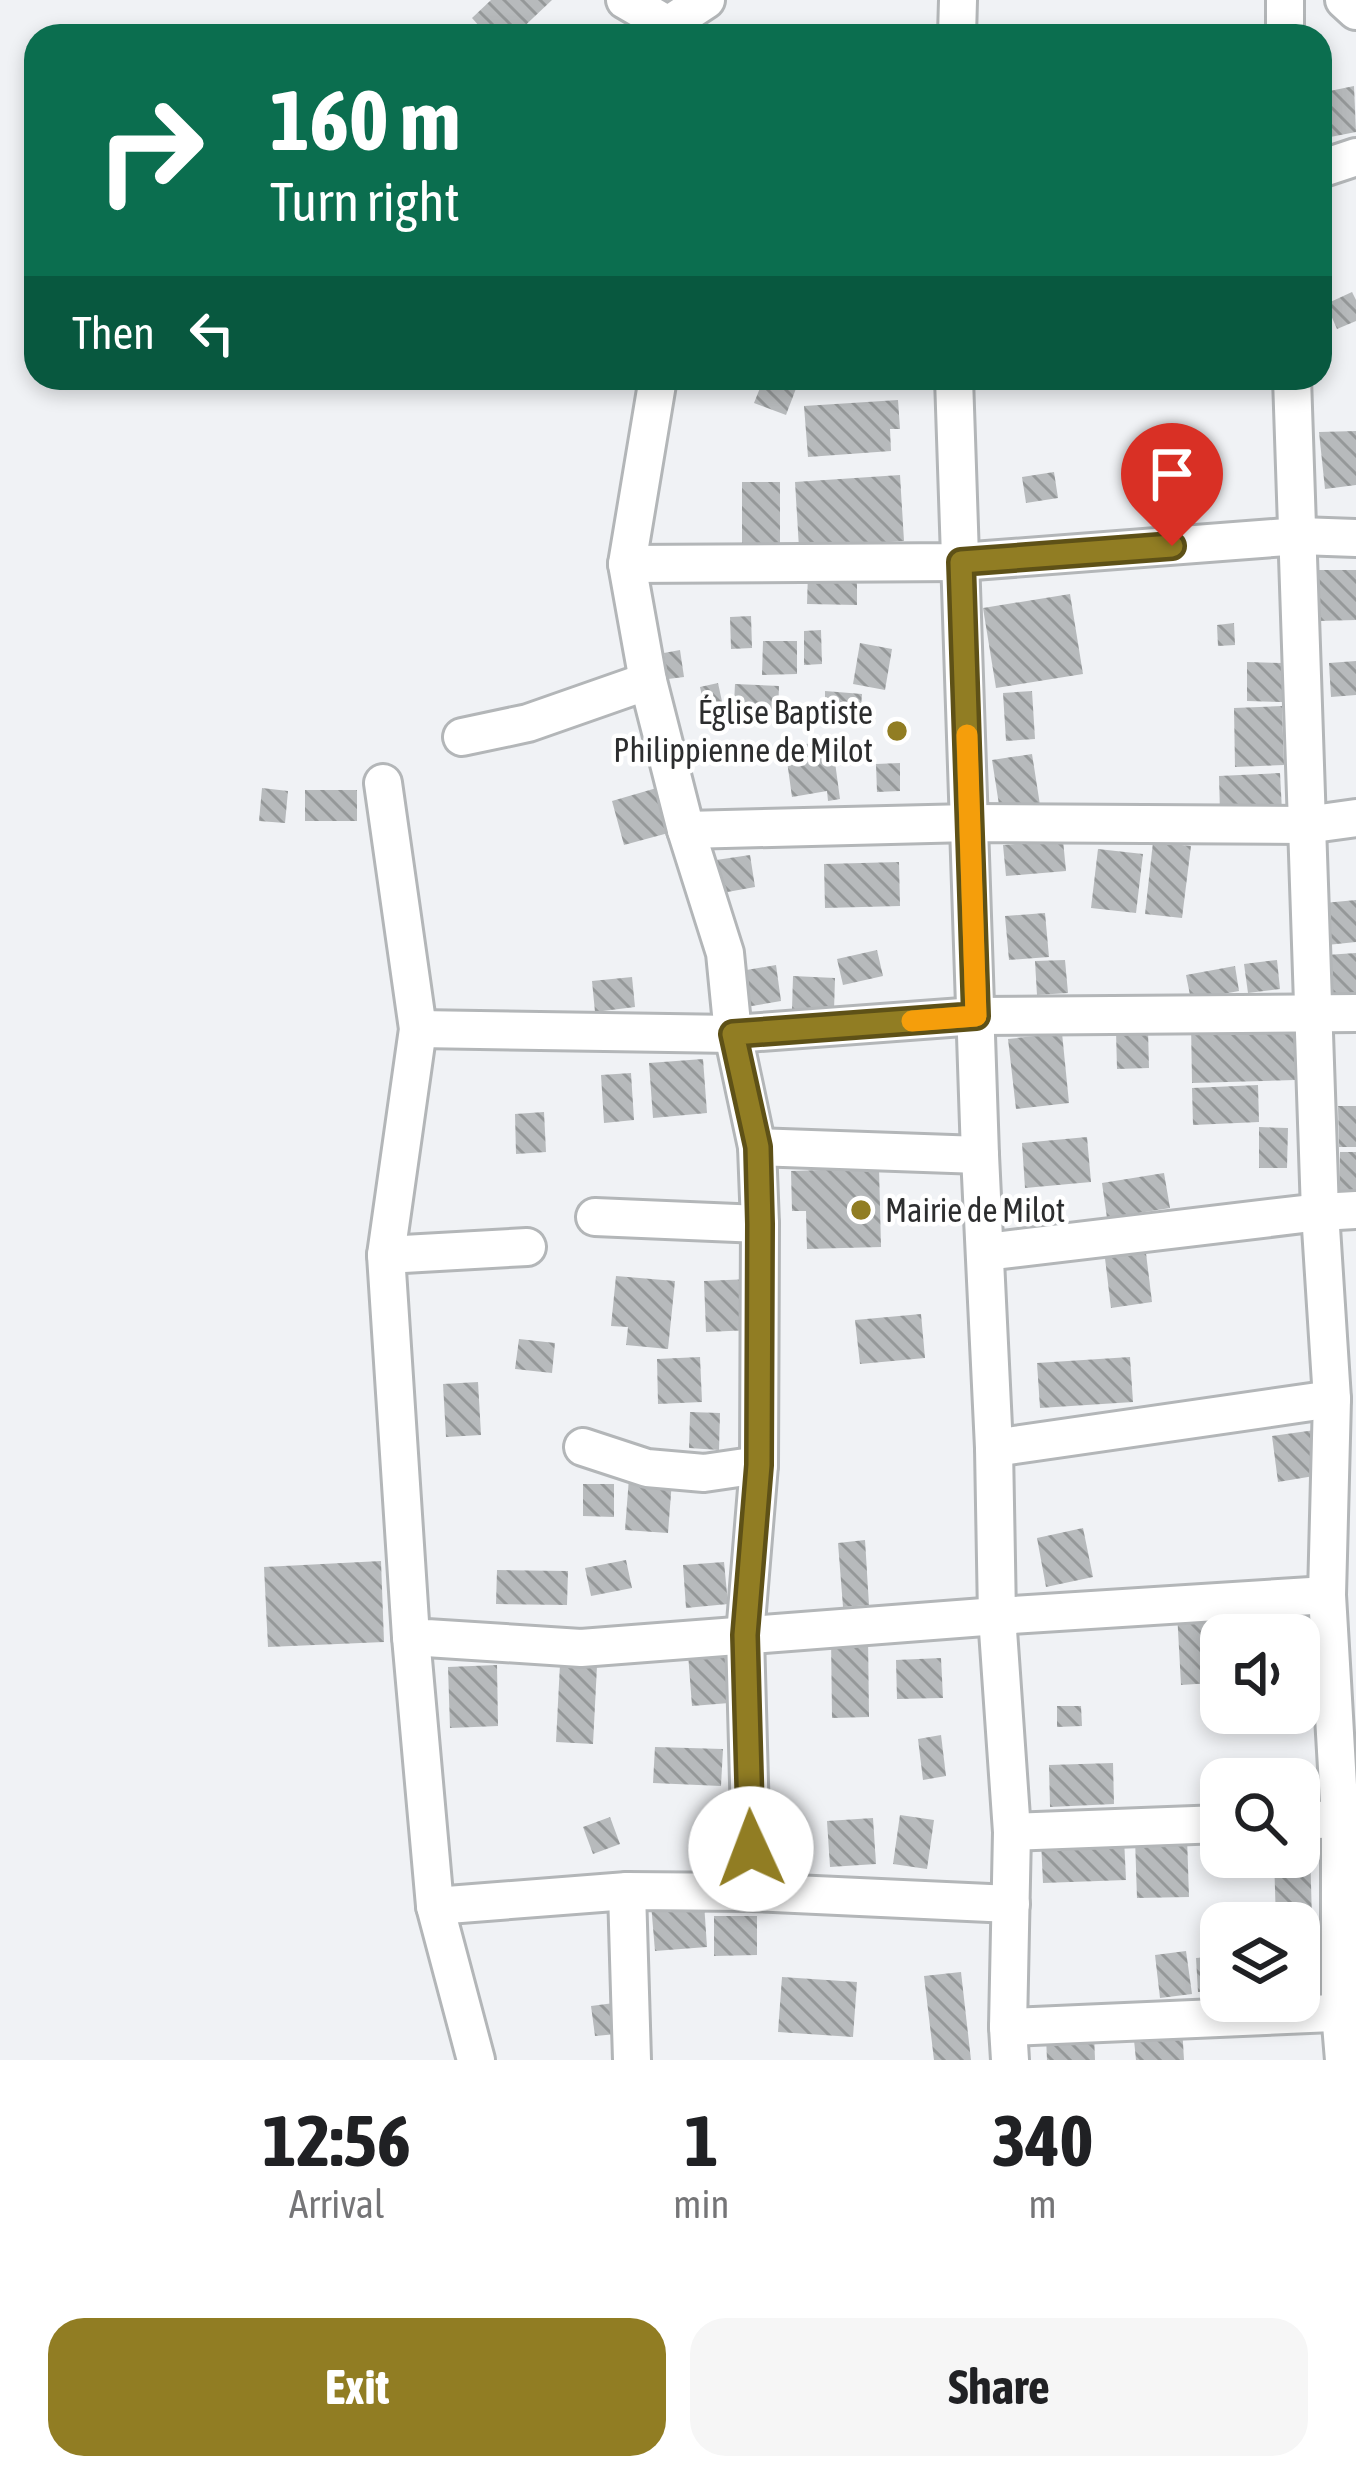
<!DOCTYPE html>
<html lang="en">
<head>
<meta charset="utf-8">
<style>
	body { margin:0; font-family:"Asap Condensed",sans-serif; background:#f6f6f6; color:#202124; height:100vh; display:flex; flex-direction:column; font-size:45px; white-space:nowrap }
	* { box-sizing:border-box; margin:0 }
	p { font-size:39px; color:#757577 }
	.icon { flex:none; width:66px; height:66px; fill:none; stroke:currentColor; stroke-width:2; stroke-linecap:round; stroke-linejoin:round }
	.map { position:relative; height:2060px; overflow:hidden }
	.sheet { display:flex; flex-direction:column; background:#fff; flex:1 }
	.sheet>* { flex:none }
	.top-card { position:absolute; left:24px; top:24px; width:1308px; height:366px; border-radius:36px; box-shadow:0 6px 18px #0003; background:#0b6e4f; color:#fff; overflow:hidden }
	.controls { position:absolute; left:1200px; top:1614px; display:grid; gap:24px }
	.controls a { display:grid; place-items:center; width:120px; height:120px; border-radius:24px; background:#fff; box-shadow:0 6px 18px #0003; font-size:60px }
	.pin { position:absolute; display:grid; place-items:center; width:102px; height:102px; color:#fff; margin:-123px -51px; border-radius:50% 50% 50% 0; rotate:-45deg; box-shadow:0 0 12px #0007 }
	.pin .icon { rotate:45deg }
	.me { position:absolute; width:132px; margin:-66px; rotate:358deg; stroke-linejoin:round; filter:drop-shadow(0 0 9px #0008) }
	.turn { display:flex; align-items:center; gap:42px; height:252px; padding:0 48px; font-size:54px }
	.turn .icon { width:156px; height:156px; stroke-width:2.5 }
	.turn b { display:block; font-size:84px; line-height:102px }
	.then { display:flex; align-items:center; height:114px; padding:0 48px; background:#0003; gap:24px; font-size:45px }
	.eta { display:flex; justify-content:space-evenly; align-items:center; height:204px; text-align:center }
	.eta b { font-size:72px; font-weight:700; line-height:84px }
	.cta { display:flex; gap:24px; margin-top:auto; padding:24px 48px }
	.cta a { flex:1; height:138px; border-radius:36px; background:#917d23; color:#fff; font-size:48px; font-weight:700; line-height:138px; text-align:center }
	.cta a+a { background:#f6f6f6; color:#202124 }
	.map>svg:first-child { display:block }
</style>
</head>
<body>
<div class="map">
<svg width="1356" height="2060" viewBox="0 0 1356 2060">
	<defs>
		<pattern id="building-back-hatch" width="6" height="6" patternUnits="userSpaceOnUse" patternTransform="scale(3)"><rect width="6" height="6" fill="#b7babc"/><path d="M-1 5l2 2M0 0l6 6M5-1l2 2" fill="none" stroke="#959899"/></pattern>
	</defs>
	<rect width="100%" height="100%" fill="#f0f2f5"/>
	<g fill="url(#building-back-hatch)">
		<polygon points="491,0 552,0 514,36 488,36 472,18"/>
		<polygon points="1354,86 1356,132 1320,139 1320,93"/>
		<polygon points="1352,292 1356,300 1356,321 1337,329 1326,304"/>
		<polygon points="764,378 800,378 786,415 754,403"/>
		<polygon points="898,400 900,429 890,429 891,451 808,457 804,406"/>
		<polygon points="1356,431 1356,485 1325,489 1319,432"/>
		<polygon points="1054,472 1058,498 1026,503 1022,477"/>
		<polygon points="900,475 904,541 799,548 795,482"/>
		<rect x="742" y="482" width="38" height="67"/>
		<polygon points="1317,570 1356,570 1356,620 1318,621"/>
		<polygon points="808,573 857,574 857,605 807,604"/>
		<polygon points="1070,594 1083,674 996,688 983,608"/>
		<polygon points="751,616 752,648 731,649 730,617"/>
		<polygon points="1234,623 1235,645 1218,646 1217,625"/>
		<polygon points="821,630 822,664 804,665 804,631"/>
		<polygon points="763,641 797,641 797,674 762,675"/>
		<polygon points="860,643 892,649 885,690 853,684"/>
		<polygon points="680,650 684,677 668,679 664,653"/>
		<polygon points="1356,661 1356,695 1331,697 1329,663"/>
		<polygon points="1247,662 1283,663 1283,702 1247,701"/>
		<polygon points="718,683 723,706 705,710 700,687"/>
		<polygon points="735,684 779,686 778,713 727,711 727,704 734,704"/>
		<polygon points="825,691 862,694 861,707 825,705"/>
		<polygon points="1032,691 1035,739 1006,741 1003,693"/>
		<polygon points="1282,706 1284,765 1235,767 1234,708"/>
		<polygon points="832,740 840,799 828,801 827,791 792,797 787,761 802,758 800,745"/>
		<polygon points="1032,754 1040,805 1000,811 992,760"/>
		<polygon points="900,763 900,791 877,792 876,764"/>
		<polygon points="1280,773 1282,811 1220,813 1219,776"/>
		<polygon points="660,787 672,832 624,845 612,801"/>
		<polygon points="262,788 288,791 285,823 259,821"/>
		<rect x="305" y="790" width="52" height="31"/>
		<polygon points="1063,840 1066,871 1006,876 1003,845"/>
		<polygon points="1153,842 1191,846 1182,918 1145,914"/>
		<polygon points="1098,849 1143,854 1136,913 1091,908"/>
		<polygon points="750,855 755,887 722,893 716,860"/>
		<polygon points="899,862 900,906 825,908 824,864"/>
		<polygon points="1356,900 1356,942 1327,945 1324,903"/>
		<polygon points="1045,913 1049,957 1009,960 1005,916"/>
		<polygon points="877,950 883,976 843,985 837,959"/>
		<polygon points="1356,953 1356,1000 1329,1002 1326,955"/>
		<polygon points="1065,960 1068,993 1037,995 1035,961"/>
		<polygon points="1277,960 1280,989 1248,993 1244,964"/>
		<polygon points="776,965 781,1001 740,1008 735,972"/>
		<polygon points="1235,966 1239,991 1191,1000 1186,975"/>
		<polygon points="793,976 835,978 834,1010 792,1010"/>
		<polygon points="632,977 635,1007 595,1012 592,981"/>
		<polygon points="1294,1021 1295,1080 1192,1083 1191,1023"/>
		<polygon points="1148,1030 1149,1068 1117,1069 1116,1031"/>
		<polygon points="1062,1033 1069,1103 1016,1109 1008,1039"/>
		<polygon points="703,1059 707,1113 653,1118 649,1063"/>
		<polygon points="631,1073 634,1120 604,1123 601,1075"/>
		<polygon points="1258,1085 1259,1122 1193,1125 1192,1088"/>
		<polygon points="1338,1106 1356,1106 1356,1147 1339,1147"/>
		<polygon points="544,1112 546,1152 516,1154 515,1114"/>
		<polygon points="1259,1127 1288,1128 1287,1168 1259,1168"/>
		<polygon points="1087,1137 1091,1182 1025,1188 1022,1143"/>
		<polygon points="1340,1152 1356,1152 1356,1197 1339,1197"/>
		<polygon points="879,1168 881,1247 807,1249 806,1211 792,1211 791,1171"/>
		<polygon points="1164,1173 1170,1208 1107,1218 1102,1183"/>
		<polygon points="1145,1245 1152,1302 1111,1308 1104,1250"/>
		<polygon points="616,1276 675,1281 668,1349 626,1345 628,1327 611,1326"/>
		<polygon points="750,1279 752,1330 706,1332 704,1281"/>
		<polygon points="921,1314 925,1358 860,1364 855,1320"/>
		<polygon points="519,1339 555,1343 552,1373 515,1369"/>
		<polygon points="700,1357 702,1402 658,1404 657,1359"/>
		<polygon points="1130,1357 1133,1402 1040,1408 1037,1363"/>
		<polygon points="478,1382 481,1435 446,1437 443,1384"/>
		<polygon points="690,1412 720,1413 719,1450 689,1448"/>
		<polygon points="1315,1430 1320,1475 1278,1482 1272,1436"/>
		<polygon points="629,1478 672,1481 668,1533 625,1530"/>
		<polygon points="583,1484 614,1484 614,1517 583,1516"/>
		<polygon points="1083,1528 1093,1577 1046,1587 1037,1538"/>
		<polygon points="865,1540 869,1605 843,1607 838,1543"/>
		<polygon points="626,1560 632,1588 591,1596 585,1568"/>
		<polygon points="381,1561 384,1642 268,1647 264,1567"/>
		<polygon points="724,1562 728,1604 686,1608 683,1565"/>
		<polygon points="497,1570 568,1571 567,1605 496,1604"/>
		<polygon points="1252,1606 1254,1635 1229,1635 1227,1608"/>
		<polygon points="1215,1610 1216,1641 1209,1641 1211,1683 1181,1685 1177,1612"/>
		<polygon points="831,1636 868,1636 869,1717 832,1718"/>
		<polygon points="723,1638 729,1703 692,1706 687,1641"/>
		<polygon points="941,1658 943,1698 897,1699 896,1660"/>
		<polygon points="560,1664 597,1666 593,1744 556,1742"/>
		<polygon points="497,1665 498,1726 450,1728 448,1667"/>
		<polygon points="1057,1706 1081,1706 1082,1726 1057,1727"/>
		<polygon points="941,1735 946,1776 923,1780 918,1739"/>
		<polygon points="655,1747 723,1749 721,1786 653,1783"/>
		<polygon points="1113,1763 1114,1804 1050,1807 1049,1765"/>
		<polygon points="900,1815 934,1820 927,1869 893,1864"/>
		<polygon points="610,1817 620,1844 593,1854 583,1827"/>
		<polygon points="873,1818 876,1864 830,1867 827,1821"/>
		<polygon points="1187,1837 1189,1897 1137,1898 1135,1838"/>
		<polygon points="1124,1838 1126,1880 1043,1883 1041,1841"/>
		<polygon points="1310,1846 1312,1921 1276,1922 1274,1857 1299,1857 1299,1847"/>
		<polygon points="703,1888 707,1947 655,1951 650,1892"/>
		<polygon points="714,1916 757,1916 757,1955 714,1956"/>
		<polygon points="1299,1950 1327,1950 1326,1985 1299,1985"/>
		<polygon points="1186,1951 1192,1994 1160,1998 1155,1955"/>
		<polygon points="1221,1956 1221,1991 1198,1992 1196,1958"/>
		<polygon points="961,1972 971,2060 934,2060 924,1976"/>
		<polygon points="782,1977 857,1982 853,2037 778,2032"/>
		<polygon points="614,2003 617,2034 595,2036 591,2006"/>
		<polygon points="1182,2026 1184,2060 1136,2060 1133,2030"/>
		<polygon points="1094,2033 1095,2060 1047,2060 1046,2037"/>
	</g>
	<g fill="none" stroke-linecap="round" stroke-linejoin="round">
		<defs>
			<g id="minor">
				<polyline points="625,0 668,25"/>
				<polyline points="1285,0 1285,36"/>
				<polyline points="1344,0 1356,11"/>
				<polyline points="668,36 668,25 706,0"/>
				<polyline points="957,36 958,0"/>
				<polyline points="1320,169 1356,157"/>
				<polyline points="658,378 627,564 648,681 686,830 725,953 733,1034 757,1147 760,1224 759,1465 745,1635 752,1892"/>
				<polyline points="954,378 980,1155 994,1448 997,1616 1012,1832 1008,2027 1010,2060"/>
				<polyline points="1292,378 1320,1212 1332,1399 1327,1595 1340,1820 1340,2012 1344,2060"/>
				<polyline points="627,564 960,562 1300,536 1356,538"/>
				<polyline points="462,737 528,723 648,681"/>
				<polyline points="383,783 418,1029 386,1255 411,1637 581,1648 997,1616 1327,1595"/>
				<polyline points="686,830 970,823 1306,825 1356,818"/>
				<polyline points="418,1029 733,1034 976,1016 1356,1013"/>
				<polyline points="757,1147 980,1155"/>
				<polyline points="595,1217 760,1224"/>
				<polyline points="986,1252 1320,1212 1356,1210"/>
				<polyline points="386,1255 527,1247"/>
				<polyline points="583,1447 647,1468 704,1473 759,1465"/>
				<polyline points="994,1448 1332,1399"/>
				<polyline points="411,1637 435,1906 476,2060"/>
				<polyline points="1299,1821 1356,1818"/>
				<polyline points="1012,1832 1221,1824"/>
				<polyline points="627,1891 632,2060"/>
				<polyline points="435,1906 627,1891 752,1892 1011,1904"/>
				<polyline points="1008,2027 1356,2012"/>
			</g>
		</defs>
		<use href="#minor" stroke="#b3b6b8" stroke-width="42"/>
		<use href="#minor" stroke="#fff" stroke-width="36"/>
	</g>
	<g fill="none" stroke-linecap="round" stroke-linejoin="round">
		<defs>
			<polyline id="route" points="751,1849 745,1635 759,1465 760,1224 758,1147 733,1034 976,1016 961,562 1172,546"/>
		</defs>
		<use href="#route" stroke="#5e5117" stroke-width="30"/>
		<use href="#route" stroke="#917d23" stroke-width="21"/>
		<polyline stroke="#f59e0b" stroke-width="21" points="912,1021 976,1016 967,735"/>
	</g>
	<g fill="#917d23" stroke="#fff" stroke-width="4.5">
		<circle cx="897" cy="731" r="12"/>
		<circle cx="861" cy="1210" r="12"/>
	</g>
	<g text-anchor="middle" stroke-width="9" stroke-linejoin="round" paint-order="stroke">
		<g font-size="33" fill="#2c2d2e" stroke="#fff" text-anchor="end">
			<text x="873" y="724">Église Baptiste<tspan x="873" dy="38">Philippienne de Milot</tspan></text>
			<text x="885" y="1222" text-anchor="start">Mairie de Milot</text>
		</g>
	</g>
</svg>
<div class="controls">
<a><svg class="icon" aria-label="sound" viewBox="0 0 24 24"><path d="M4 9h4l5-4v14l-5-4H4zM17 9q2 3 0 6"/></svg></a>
<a><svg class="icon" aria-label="search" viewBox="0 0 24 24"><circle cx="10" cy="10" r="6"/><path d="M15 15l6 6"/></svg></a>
<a><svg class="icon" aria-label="layers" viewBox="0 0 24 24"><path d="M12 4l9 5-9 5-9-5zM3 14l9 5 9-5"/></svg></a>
</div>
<div class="pin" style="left:1172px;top:546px;background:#d93025"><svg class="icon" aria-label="arrive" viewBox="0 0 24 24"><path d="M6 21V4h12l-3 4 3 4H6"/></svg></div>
<svg class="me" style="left:751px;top:1849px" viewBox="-20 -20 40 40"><circle r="19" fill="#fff"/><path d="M0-13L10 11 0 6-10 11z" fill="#917d23"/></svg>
<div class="top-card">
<div class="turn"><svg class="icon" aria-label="right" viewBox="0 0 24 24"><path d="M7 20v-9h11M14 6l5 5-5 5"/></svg><div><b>160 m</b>Turn right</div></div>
<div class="then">Then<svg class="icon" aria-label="left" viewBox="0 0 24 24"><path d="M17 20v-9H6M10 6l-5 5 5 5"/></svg></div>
</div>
</div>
<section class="sheet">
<div class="eta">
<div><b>12:56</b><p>Arrival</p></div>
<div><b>1</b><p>min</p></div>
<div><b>340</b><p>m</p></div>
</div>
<div class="cta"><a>Exit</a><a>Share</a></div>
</section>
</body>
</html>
